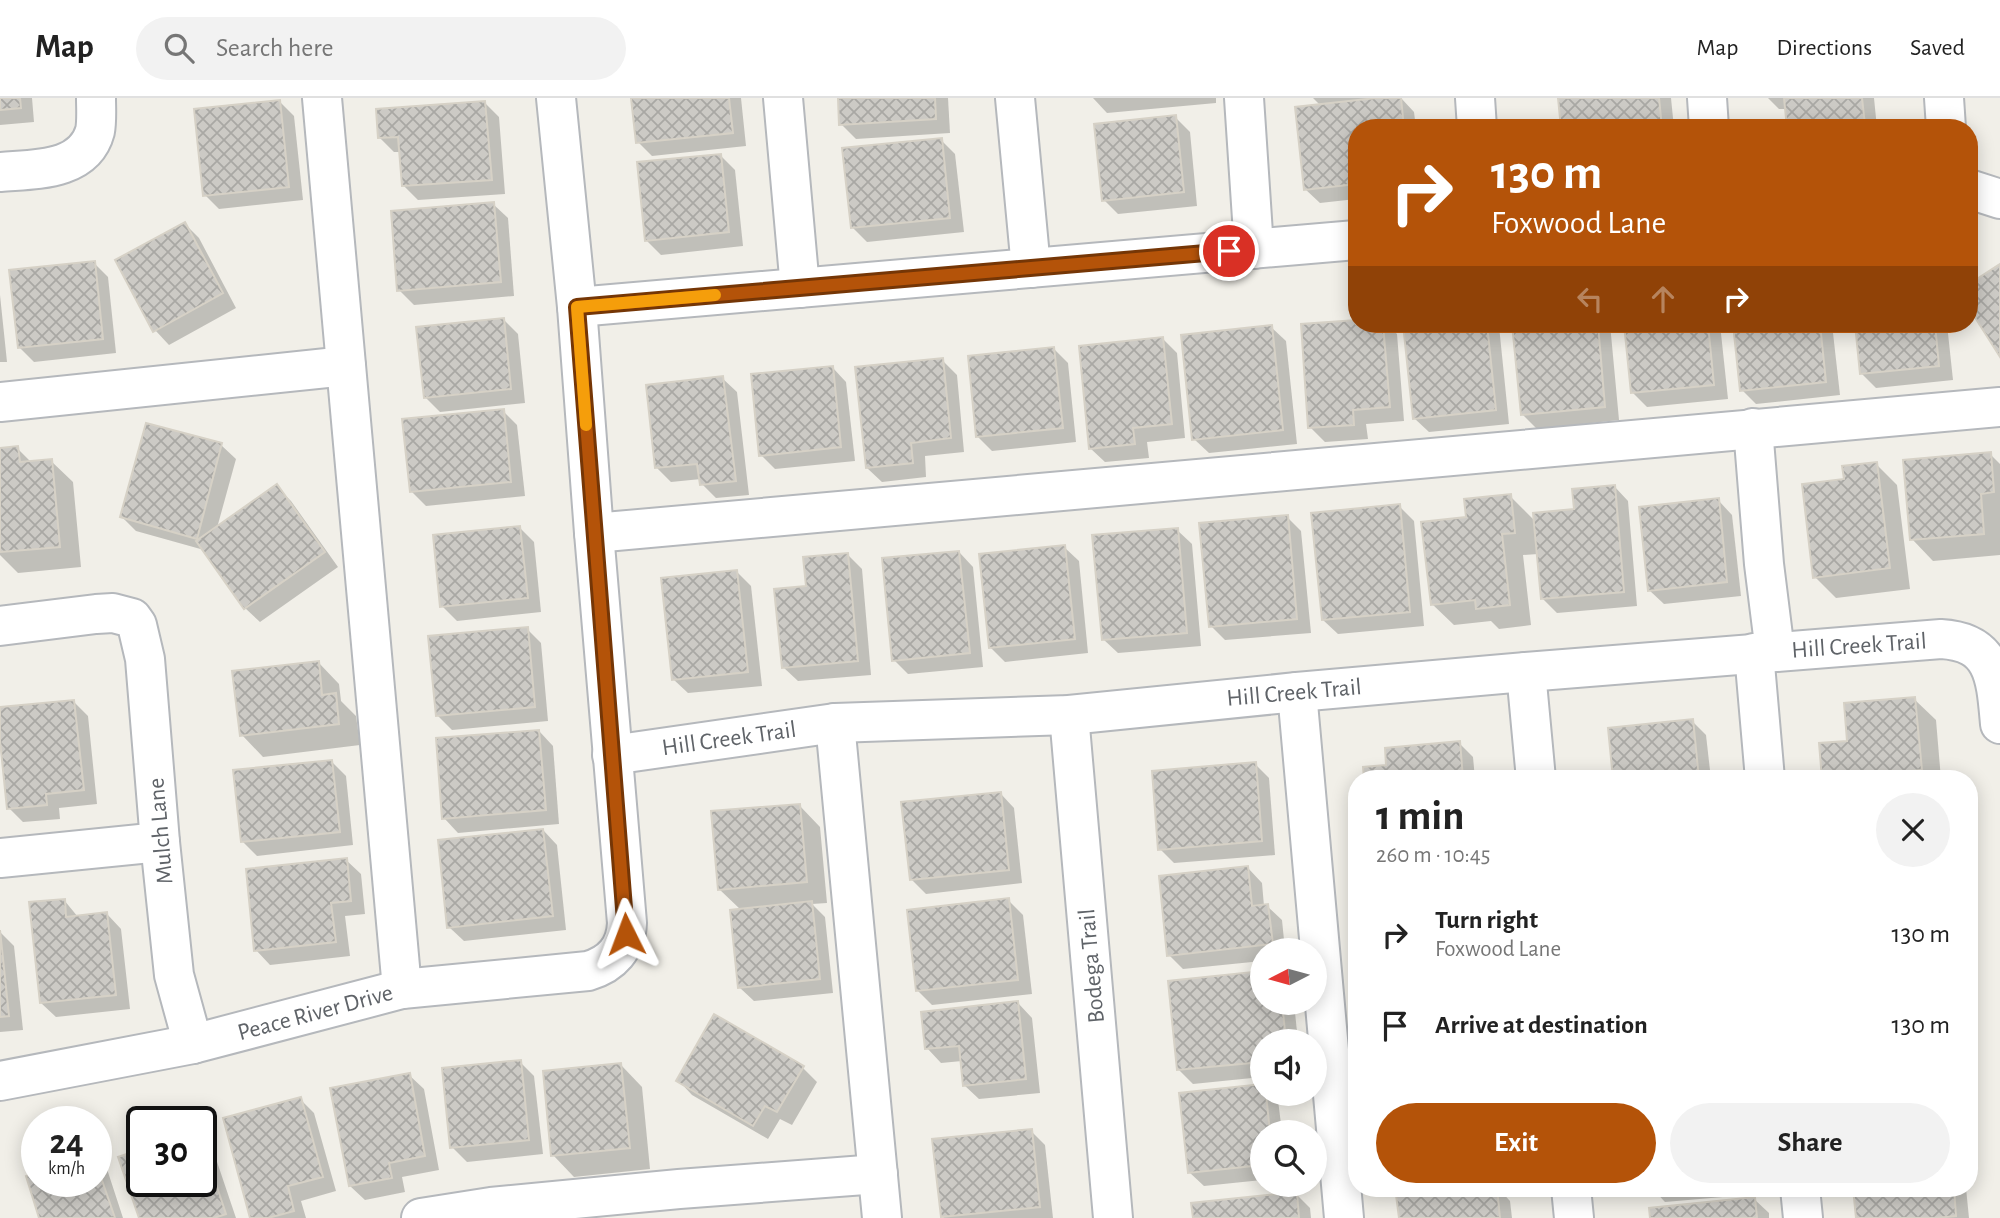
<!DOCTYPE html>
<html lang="en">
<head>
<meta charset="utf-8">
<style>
	body { margin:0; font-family:"Alegreya Sans",sans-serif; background:#f2f2f2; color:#222; height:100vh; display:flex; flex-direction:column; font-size:26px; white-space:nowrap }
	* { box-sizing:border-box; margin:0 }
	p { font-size:23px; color:#767676 }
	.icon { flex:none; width:38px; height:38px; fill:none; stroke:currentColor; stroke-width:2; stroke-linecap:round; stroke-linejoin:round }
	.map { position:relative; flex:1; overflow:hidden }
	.panel { position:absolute; left:1348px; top:672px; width:630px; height:427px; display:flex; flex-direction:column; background:#fff; border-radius:28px; box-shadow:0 4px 18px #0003 }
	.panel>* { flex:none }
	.top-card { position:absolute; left:1348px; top:21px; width:630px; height:214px; border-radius:28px; box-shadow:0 4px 18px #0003; background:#b45309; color:#fff; overflow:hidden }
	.needle { width:46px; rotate:264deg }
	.tools { position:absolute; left:1250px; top:840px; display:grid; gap:14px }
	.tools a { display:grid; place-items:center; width:77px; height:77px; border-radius:50%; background:#fff; box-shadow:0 4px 18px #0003; font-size:35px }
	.speed { position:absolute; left:21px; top:1008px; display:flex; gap:14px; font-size:35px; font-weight:700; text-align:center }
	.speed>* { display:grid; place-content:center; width:91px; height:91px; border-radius:50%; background:#fff; box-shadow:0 4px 18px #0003; line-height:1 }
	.speed small { font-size:18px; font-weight:400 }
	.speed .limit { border:4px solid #111; border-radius:10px; background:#fff; color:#111 }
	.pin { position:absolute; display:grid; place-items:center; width:60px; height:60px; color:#fff; margin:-30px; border:4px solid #fff; border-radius:50%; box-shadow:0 2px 7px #0007 }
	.me { position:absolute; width:77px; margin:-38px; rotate:357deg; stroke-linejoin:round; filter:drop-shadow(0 0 5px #0008) }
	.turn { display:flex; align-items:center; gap:24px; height:147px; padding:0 28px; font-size:32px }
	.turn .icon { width:91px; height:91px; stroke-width:2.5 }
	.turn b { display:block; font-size:49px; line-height:60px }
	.lanes { display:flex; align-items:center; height:66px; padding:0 28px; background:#0003; justify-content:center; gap:35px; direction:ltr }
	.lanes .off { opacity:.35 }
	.round { display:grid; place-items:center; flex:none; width:74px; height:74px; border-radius:37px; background:#f2f2f2 }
	.overview { display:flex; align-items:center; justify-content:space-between; height:119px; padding:0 28px }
	h1 { font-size:42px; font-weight:600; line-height:52px }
	.cta { display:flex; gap:14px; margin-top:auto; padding:14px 28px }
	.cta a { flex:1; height:80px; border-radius:42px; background:#b45309; color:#fff; font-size:28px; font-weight:600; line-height:80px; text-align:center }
	.cta a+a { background:#f2f2f2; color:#222 }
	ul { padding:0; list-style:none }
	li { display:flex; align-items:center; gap:21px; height:91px; padding:0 28px }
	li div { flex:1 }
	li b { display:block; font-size:26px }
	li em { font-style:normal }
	header { display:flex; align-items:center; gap:42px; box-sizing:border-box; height:98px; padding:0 35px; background:#fff; border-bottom:2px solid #e0e0e0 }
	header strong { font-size:33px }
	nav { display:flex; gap:38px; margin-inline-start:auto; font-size:24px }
	.search { width:490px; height:63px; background:#f2f2f2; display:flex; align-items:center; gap:18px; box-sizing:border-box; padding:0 24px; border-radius:38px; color:#767676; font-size:26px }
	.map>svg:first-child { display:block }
</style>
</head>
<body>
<header>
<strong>Map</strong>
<div class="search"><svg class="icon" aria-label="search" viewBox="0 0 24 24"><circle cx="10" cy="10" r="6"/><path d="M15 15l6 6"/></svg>Search here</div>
<nav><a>Map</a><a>Directions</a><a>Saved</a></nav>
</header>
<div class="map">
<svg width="2000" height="1120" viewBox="0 0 2000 1120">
	<defs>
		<pattern id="building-cross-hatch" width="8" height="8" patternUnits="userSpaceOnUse" patternTransform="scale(1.75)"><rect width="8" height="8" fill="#cccac5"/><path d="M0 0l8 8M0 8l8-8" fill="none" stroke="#a9a8a4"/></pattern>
	</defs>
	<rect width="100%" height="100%" fill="#f1efe8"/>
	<g fill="#0003">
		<polygon points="0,0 32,0 34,24 0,27"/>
		<polygon points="633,0 741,0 746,48 652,58 638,44"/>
		<polygon points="839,0 948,0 950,35 856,41 841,26"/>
		<polygon points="1093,0 1216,0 1216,5 1107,15"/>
		<polygon points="1313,0 1401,0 1414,14 1416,30 1356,30 1356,101 1320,105 1305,91 1321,8"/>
		<polygon points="1560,0 1671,0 1674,30 1563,30"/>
		<polygon points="1768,0 1874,0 1877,30 1789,30 1787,11 1779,11"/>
		<polygon points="280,4 294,18 303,102 219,111 205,97"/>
		<polygon points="485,5 499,19 505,96 418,102 403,87 401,54 394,54 380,40"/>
		<polygon points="1175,19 1190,34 1197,108 1118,116 1104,102"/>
		<polygon points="941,42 955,56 964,134 867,144 853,130"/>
		<polygon points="720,57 735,72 743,148 661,157 647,143"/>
		<polygon points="493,106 508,120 514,198 414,207 399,192"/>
		<polygon points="185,126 199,140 236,210 169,247 155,232"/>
		<polygon points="94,165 108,179 116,255 34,264 19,249"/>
		<polygon points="0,197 7,264 0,264"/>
		<polygon points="503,221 518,236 525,305 440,314 426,300"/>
		<polygon points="1356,224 1356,226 1387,226 1397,236 1404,323 1366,326 1368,341 1325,344 1310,329 1303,228"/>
		<polygon points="1404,226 1496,226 1499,228 1509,326 1429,334 1414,320"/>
		<polygon points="1513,226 1610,226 1619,322 1537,331 1522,316"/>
		<polygon points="1626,226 1720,226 1728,301 1647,309 1633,295"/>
		<polygon points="1735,226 1832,226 1840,297 1756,306 1742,292"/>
		<polygon points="1857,226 1947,226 1953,282 1876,290 1862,276"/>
		<polygon points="1271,229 1286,243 1297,346 1209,355 1194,341"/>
		<polygon points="1163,241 1177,255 1185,340 1147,344 1149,360 1105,364 1090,350"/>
		<polygon points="1054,251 1068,265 1076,344 992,353 978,339"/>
		<polygon points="942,262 957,277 964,354 925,358 926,379 882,384 867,370"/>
		<polygon points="832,269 846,284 855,363 775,371 761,357"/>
		<polygon points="722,280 737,294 749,397 716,400 702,386 701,381 671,384 657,370"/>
		<polygon points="503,313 517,327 525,398 426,408 412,394"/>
		<polygon points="221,347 236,361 217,430 276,388 291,403 338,469 260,524 245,510 204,452 136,433 122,419"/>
		<polygon points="17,350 32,365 51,363 73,384 81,469 18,475 0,457 0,351"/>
		<polygon points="1990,356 2000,366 2000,457 1933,463 1912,441"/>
		<polygon points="1876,366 1897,387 1910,491 1836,500 1815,479 1846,383"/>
		<polygon points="1614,388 1628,403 1637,508 1557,515 1542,500 1538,456 1523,457 1531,527 1499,531 1491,523 1454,527 1432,506 1467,421 1510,398 1535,423 1576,413"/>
		<polygon points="1718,402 1732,417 1741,498 1664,506 1649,492"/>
		<polygon points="1399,408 1414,423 1424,528 1338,536 1323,522"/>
		<polygon points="1287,419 1301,433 1311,535 1225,542 1211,528"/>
		<polygon points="520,430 534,444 541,514 457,523 442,508"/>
		<polygon points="1177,432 1192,446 1201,548 1118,555 1103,541"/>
		<polygon points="1064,449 1079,463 1088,555 1005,564 990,549"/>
		<polygon points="959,454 973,469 983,569 908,576 894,562"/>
		<polygon points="848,457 862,471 871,577 798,583 783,569 808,490"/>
		<polygon points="737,474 751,488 762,588 688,595 673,581"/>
		<polygon points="527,531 541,545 548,623 452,632 437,617"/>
		<polygon points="318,564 339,586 341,603 356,618 360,647 263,659 242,637"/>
		<polygon points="1914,601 1936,622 1941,681 1824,680 1849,645"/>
		<polygon points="73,603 88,618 97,706 59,710 60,721 23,724 9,710 0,611"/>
		<polygon points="1692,623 1706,637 1711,681 1615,681"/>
		<polygon points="539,633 553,648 559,726 458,735 444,720"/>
		<polygon points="1459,645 1473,659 1475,681 1366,681 1388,669"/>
		<polygon points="332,664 346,678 353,747 257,758 242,743"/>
		<polygon points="1255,666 1269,680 1275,757 1174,765 1160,751"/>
		<polygon points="1000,695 1014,710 1022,785 926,796 911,781"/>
		<polygon points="799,707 820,729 827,805 812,806 825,819 833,895 754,903 739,889 741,812 719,791"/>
		<polygon points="543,732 557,747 566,832 464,843 449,829"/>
		<polygon points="346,762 361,776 365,816 345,818 350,858 270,867 256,852"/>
		<polygon points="1248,770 1262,785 1264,808 1267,808 1282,822 1285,852 1262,852 1262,863 1183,871 1169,857"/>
		<polygon points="64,802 78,819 107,816 121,831 130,911 56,919 41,905"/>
		<polygon points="1008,802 1023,817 1032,896 932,907 917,892"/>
		<polygon points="0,834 14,848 23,932 0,934"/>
		<polygon points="1018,905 1032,920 1040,995 979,1001 964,987 962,963 941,965 927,950"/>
		<polygon points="1262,905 1294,905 1298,943 1262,943 1262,979 1193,986 1179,972"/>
		<polygon points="520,964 534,978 543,1056 467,1064 452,1049"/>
		<polygon points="621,967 642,989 650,1071 574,1079 553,1057"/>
		<polygon points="803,970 817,984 792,1027 780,1021 768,1041 692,997 678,982"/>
		<polygon points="409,977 424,991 439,1072 402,1079 405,1094 365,1102 350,1088"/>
		<polygon points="1262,996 1272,996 1278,1002 1282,1034 1262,1034 1262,1082 1204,1088 1189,1074"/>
		<polygon points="300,1001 314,1015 336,1093 301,1103 306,1120 252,1120"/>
		<polygon points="1031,1033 1045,1047 1053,1120 944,1120 942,1118"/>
		<polygon points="201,1038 212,1049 236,1120 141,1120 142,1083 201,1083"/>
		<polygon points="96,1061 107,1071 123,1120 41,1120 37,1083 96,1083"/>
		<polygon points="1477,1090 1498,1090 1510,1103 1512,1120 1400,1120"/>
		<polygon points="1652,1090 1769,1090 1769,1095 1665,1104"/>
		<polygon points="1855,1090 1966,1090 1969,1120 1858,1120"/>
		<polygon points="1296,1096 1310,1110 1311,1120 1194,1120"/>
		<polygon points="1754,1101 1769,1115 1769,1120 1652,1120"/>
	</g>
	<g fill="url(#building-cross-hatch)" stroke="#d6d1c6" stroke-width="2">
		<polygon points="0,0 20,0 21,10 0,12"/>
		<polygon points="631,0 729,0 733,35 636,45"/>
		<polygon points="838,0 935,0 936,21 839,27"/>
		<polygon points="1376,0 1401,0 1404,30 1356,30 1356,86 1304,92 1295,9"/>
		<polygon points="1558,0 1659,0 1662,30 1561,30"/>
		<polygon points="1784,0 1862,0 1865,27 1837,30 1787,30"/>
		<polygon points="280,2 289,89 203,98 194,11"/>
		<polygon points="485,3 492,82 402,88 398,39 378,40 376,11"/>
		<polygon points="1176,17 1184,94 1102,103 1094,26"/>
		<polygon points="942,40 950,120 851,130 842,50"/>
		<polygon points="721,56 729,134 645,143 637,64"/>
		<polygon points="494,104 501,184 397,193 391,113"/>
		<polygon points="185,124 223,195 153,234 115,162"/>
		<polygon points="95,163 103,241 18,250 9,172"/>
		<polygon points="2000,166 2000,259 1969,210 1969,186"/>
		<polygon points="504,220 511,291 424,300 416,229"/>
		<polygon points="1356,222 1356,226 1383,226 1390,309 1353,312 1354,327 1308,330 1301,226"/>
		<polygon points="1403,226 1487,226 1496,312 1413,321"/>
		<polygon points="1512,226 1598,226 1605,309 1521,317"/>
		<polygon points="1624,226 1708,226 1714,287 1631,295"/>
		<polygon points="1733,226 1820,226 1826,284 1740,293"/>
		<polygon points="1855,226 1935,226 1939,268 1860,276"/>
		<polygon points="1272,227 1283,332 1192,342 1181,237"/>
		<polygon points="1163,239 1172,326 1133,330 1135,346 1089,351 1079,248"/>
		<polygon points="1054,249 1063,330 976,339 968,258"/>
		<polygon points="943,260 951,340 911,345 913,365 866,370 855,269"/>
		<polygon points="833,268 841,349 759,358 751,276"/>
		<polygon points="723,278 736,383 700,387 697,366 655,370 646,287"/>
		<polygon points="504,311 511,384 410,394 402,321"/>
		<polygon points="146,325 222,345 197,441 120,419"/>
		<polygon points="18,348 20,364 52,361 60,449 0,454 0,350"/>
		<polygon points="1991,354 1994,394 1981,396 1984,436 1910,442 1903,362"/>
		<polygon points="1877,364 1890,470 1813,480 1802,386 1844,381 1842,368"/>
		<polygon points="277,386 325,454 244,511 196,443"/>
		<polygon points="1615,387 1624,494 1541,501 1533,415 1574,411 1572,391"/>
		<polygon points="1511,396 1515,435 1502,436 1510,507 1476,511 1475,502 1431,507 1421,424 1466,419 1464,401"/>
		<polygon points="1719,400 1727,484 1648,493 1639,409"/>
		<polygon points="1400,406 1410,514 1322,522 1311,415"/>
		<polygon points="1288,417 1297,521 1209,529 1199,425"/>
		<polygon points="520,428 528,500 440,509 433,437"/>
		<polygon points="1178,430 1187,535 1102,542 1092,437"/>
		<polygon points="1065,447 1075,541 989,550 979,456"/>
		<polygon points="959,453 970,555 892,563 882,460"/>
		<polygon points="848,455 858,563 782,570 774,491 806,488 803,459"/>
		<polygon points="737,472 748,574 672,582 661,480"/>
		<polygon points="528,529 535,609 436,618 428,538"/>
		<polygon points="319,563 322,597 336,595 339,626 240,638 232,573"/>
		<polygon points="1915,599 1922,672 1822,681 1819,645 1847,643 1844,605"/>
		<polygon points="74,602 84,692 46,696 47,707 7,711 0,643 0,609"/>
		<polygon points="1693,621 1699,681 1613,681 1608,630"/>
		<polygon points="539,632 546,712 442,721 436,640"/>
		<polygon points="1460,643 1463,681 1364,681 1363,669 1386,667 1385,650"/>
		<polygon points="332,662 340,734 241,744 233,672"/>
		<polygon points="1256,664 1262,743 1158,752 1152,673"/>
		<polygon points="1001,694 1009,772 910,782 901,704"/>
		<polygon points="800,706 807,784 718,792 711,713"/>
		<polygon points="543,731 553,818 447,830 438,742"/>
		<polygon points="347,760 351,803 331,805 336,844 254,853 246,771"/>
		<polygon points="1248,768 1252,808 1268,806 1273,846 1167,858 1159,778"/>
		<polygon points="1009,800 1018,882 916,893 907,812"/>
		<polygon points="65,801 66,819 107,814 116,897 40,905 29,804"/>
		<polygon points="812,803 820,881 738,890 730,812"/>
		<polygon points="0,832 9,918 0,919"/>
		<polygon points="1262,873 1262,905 1282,905 1286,943 1262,943 1262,964 1177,972 1168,883"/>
		<polygon points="1018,903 1026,981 963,988 959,948 925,951 921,914"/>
		<polygon points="714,916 804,968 777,1014 765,1008 753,1028 676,983"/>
		<polygon points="521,962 529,1042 450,1050 442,970"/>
		<polygon points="621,965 630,1050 551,1058 543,973"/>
		<polygon points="410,975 425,1058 389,1065 392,1080 349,1088 330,990"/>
		<polygon points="1262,986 1262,996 1266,996 1270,1034 1262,1034 1262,1067 1188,1075 1179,995"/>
		<polygon points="301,999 323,1079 288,1088 294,1113 268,1120 250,1120 223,1020"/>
		<polygon points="1032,1031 1040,1109 941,1119 932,1041"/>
		<polygon points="201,1041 226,1116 214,1120 139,1120 118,1059 142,1051 142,1083 201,1083"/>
		<polygon points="96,1065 115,1120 39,1120 26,1078 37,1074 37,1083 96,1083"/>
		<polygon points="1461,1090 1497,1090 1500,1120 1399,1120 1396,1097"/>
		<polygon points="1853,1090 1954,1090 1956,1118 1936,1120 1856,1120"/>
		<polygon points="1297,1094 1299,1120 1193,1120 1191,1105"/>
		<polygon points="1755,1099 1757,1120 1650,1120 1649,1110"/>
	</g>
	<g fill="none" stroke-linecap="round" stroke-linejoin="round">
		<defs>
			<g id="minor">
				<polyline points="322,0 402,891"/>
				<polyline points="783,0 800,190"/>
				<polyline points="1015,0 1031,170"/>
				<polyline points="1244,0 1254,151"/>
				<polyline points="1475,0 1477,30"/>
				<polyline points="1707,0 1709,30"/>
				<polyline points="1944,0 1946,30"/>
				<path d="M0,74C33,71 84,74 95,33C97,23 96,10 96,0"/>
				<polyline points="1969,91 2000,101"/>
				<polyline points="577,209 1356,142"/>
				<polyline points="0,304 346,268"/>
				<polyline points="1753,330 1764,466 1775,554"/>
				<polyline points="594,435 2000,309"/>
				<polyline points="0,528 96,516 113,515 132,520 137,527 145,561 160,744 174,877 193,946"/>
				<polyline points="1754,555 1765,681"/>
				<polyline points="1526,574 1536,681"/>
				<polyline points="1297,594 1344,1120"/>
				<polyline points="1069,617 1113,1120"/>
				<polyline points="835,625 882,1120"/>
				<path d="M612,657L835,625L1069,617L1297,594L1526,574L1941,541C1995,544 1996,581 2000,626"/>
				<polyline points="0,760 160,744"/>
				<path d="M0,983L193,946L402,891L588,873C612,866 626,850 627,825L594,435L577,209L556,0"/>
				<polyline points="1571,1090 1574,1120"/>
				<polyline points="1800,1090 1803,1120"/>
				<polyline points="421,1120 491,1109 679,1091 878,1076"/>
			</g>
		</defs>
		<use href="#minor" stroke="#b5b8bc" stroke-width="42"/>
		<use href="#minor" stroke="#fff" stroke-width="38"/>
	</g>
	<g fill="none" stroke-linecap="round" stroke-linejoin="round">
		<defs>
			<polyline id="route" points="626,836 577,209 1229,153"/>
		</defs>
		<use href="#route" stroke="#753606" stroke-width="18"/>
		<use href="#route" stroke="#b45309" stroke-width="12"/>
		<polyline stroke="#f59e0b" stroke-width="12" points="586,327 577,209 715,197"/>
	</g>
	<g text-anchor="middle" stroke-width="6" stroke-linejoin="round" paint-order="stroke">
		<g font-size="24" fill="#5f6368" stroke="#fff">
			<text transform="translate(1859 547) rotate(-4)" y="8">Hill Creek Trail</text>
			<text transform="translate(1294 594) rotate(-5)" y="8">Hill Creek Trail</text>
			<text transform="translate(729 640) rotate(-8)" y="8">Hill Creek Trail</text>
			<text transform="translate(160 733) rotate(-95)" y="8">Mulch Lane</text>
			<text transform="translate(1091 868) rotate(-95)" y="8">Bodega Trail</text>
			<text transform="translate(315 914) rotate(-15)" y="8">Peace River Drive</text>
		</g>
	</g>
</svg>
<div class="tools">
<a><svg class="needle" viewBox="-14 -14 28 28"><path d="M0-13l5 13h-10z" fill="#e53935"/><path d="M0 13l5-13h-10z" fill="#767676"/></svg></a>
<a><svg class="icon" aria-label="sound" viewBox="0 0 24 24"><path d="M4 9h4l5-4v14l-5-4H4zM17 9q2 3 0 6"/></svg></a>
<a><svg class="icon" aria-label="search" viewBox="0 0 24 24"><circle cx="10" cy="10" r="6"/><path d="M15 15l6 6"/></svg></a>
</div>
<div class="speed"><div>24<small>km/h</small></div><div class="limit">30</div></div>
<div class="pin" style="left:1229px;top:153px;background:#d93025"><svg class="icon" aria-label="arrive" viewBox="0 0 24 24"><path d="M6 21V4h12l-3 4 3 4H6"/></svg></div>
<svg class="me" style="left:626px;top:836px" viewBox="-20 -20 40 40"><path d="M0-17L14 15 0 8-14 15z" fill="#b45309" stroke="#fff" stroke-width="4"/></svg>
<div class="top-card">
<div class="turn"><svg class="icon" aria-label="right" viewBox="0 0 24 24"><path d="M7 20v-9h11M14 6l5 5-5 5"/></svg><div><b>130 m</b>Foxwood Lane</div></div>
<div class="lanes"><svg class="icon off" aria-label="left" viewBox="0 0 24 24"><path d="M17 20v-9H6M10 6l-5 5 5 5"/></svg><svg class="icon off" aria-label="ahead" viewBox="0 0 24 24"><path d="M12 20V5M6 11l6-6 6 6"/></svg><svg class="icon" aria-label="right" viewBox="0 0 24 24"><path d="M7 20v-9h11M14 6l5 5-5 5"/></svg></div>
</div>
<section class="panel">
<div class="overview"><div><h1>1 min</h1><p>260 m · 10:45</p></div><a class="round"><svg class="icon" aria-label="close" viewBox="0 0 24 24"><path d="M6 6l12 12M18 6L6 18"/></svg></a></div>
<ul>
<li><svg class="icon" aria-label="right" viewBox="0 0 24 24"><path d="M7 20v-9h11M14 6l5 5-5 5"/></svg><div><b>Turn right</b><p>Foxwood Lane</p></div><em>130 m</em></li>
<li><svg class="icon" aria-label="arrive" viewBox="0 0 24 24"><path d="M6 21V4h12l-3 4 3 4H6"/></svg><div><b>Arrive at destination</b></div><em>130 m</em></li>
</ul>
<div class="cta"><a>Exit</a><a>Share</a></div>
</section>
</div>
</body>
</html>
